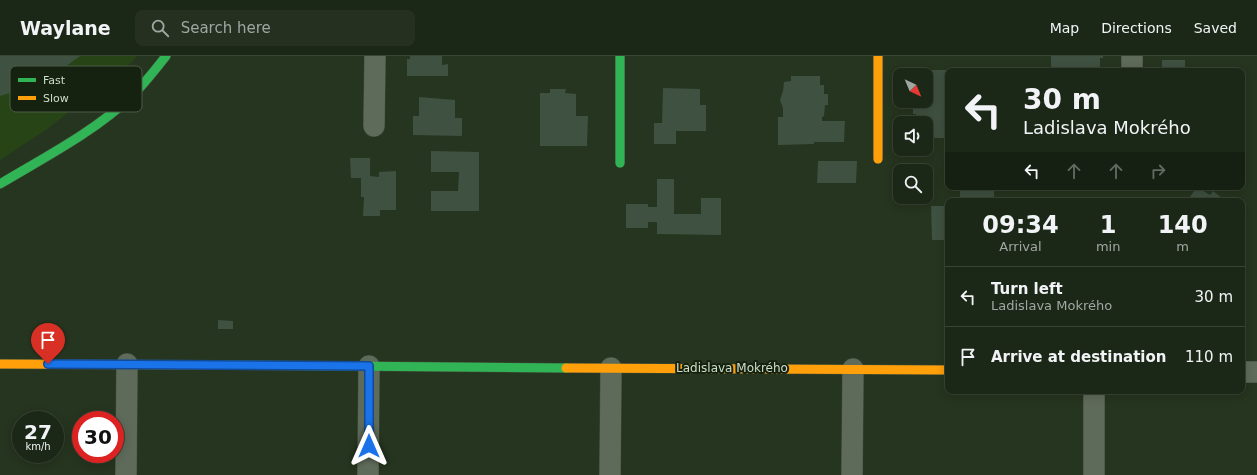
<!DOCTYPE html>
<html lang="en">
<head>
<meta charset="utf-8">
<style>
	body { margin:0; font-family:"DejaVu Sans",sans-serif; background:#253020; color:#f1f3f6; height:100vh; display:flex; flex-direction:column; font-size:15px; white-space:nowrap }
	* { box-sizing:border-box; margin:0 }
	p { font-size:13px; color:#a0a6a1 }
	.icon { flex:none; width:22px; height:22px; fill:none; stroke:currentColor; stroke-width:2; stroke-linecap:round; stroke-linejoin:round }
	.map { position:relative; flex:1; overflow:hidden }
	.details { position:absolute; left:945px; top:142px; width:300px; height:196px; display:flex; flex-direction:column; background:#1c2817; border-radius:8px; box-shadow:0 2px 10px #0003,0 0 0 1px #3a4436 }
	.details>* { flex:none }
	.guide { position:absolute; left:945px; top:12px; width:300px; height:122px; border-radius:8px; box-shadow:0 2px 10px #0003,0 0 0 1px #3a4436; background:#1c2817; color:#f1f3f6; overflow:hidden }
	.needle { width:26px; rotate:136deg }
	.controls { position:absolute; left:893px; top:12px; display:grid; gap:8px }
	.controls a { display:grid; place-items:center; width:40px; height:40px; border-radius:8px; background:#1c2817; box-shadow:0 2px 10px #0003,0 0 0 1px #3a4436; font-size:20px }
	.speed { position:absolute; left:12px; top:355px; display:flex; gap:8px; font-size:20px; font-weight:700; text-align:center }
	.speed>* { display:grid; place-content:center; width:52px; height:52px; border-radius:50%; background:#1c2817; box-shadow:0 2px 10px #0003,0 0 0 1px #3a4436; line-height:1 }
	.speed small { font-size:10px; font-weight:400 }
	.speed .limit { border:6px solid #d22; background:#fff; color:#111 }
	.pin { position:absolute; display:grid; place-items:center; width:34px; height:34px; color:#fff; margin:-41px -17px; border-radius:50% 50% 50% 0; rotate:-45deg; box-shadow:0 0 4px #0007 }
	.pin .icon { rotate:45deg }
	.me { position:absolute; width:44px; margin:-22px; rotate:0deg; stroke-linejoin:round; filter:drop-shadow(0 0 3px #0008) }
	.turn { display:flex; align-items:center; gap:14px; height:84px; padding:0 12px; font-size:18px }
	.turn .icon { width:52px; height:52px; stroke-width:2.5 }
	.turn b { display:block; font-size:28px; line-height:34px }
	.lanes { display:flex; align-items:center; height:38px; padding:0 12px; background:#0003; justify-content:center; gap:20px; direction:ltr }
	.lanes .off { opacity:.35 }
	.eta { display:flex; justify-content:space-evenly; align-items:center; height:68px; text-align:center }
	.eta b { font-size:24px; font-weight:800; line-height:28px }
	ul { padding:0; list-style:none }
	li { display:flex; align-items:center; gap:12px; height:60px; padding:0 12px; border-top:1px solid #3a4436 }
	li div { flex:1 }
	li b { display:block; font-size:15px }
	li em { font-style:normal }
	header { display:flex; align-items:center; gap:24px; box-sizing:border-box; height:56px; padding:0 20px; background:#1c2817; border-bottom:1px solid #3a4436 }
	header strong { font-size:19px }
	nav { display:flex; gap:22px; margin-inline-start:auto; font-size:14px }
	.search { width:280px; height:36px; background:#253020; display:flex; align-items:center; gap:10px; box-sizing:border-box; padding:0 14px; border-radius:8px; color:#a0a6a1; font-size:15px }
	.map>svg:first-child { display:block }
</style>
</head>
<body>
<header>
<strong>Waylane</strong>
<div class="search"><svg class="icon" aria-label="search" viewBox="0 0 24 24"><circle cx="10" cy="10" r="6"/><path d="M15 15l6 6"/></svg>Search here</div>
<nav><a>Map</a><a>Directions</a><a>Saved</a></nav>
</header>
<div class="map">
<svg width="1257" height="419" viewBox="0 0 1257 419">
	<rect width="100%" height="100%" fill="#26351f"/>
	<polygon fill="#264416" points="0,0 137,0 132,6 46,74 0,104"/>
	<g fill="#3f5140">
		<polygon points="0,0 80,0 57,17 27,32 0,40"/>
		<polygon points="410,0 442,0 442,9 448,8 448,20 407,20 407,3 410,3"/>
		<polygon points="1051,0 1103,0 1103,2 1100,2 1100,15 1060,15 1060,14 1051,14"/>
		<rect x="1162" y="4" width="23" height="11"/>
		<polygon points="916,14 948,14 948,82 926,82 926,67 914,67 913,61 916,61 916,58 913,58 913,45 926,45 926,19 916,19"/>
		<polygon points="791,20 820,20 820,29 824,29 824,38 828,38 828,49 825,49 824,60 822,61 822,65 845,65 844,86 814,86 814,88 778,89 778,61 783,61 783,52 780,44 783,35 784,26 791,25"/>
		<polygon points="663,32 700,33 700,49 706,49 706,75 676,75 676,88 654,88 654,67 662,67"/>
		<polygon points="550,33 566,33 565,37 576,38 576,60 588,60 587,90 540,90 540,37 550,37"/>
		<polygon points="419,41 455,44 455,62 462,62 462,80 413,79 413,60 419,60"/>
		<polygon points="431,95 479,96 479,155 431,155 431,135 458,135 459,116 431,116"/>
		<polygon points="350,102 370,102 370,120 379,121 379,116 396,115 396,154 380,154 380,160 363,160 364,141 361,141 361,122 351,122"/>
		<polygon points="818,105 857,105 856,127 817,127"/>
		<polygon points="657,123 674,123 674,158 701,158 701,142 721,142 721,179 657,178 657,166 648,166 648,172 626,172 626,148 648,148 648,151 657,151"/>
		<rect x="960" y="131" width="34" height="14"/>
		<polygon points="1197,131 1210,139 1213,135 1226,145 1187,145"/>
		<polygon points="931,150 948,150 948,184 932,184"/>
		<polygon points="218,264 233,265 233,273 218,273"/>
	</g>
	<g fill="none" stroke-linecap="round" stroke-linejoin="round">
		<defs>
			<g id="street">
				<polyline points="1132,15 1132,0"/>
				<polyline points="374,70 375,0"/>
				<polyline points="1242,316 1257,316"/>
				<polyline points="126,419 127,308"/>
				<polyline points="368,419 369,310"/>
				<polyline points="610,419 611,312"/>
				<polyline points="852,419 853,313"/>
				<polyline points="1094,419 1094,335"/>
			</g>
			<g id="fast">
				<polyline points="620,0 620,107"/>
				<path d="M0,128C45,101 94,76 132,40C145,27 155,14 166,0"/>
				<polyline points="230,309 566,312"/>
			</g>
			<g id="slow">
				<polyline points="878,0 878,103"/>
				<polyline points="0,308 230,309"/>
				<polyline points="566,312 948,314"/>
			</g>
		</defs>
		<use href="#street" stroke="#424f3c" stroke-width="22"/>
		<use href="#fast" stroke="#424f3c" stroke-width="10"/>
		<use href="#slow" stroke="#424f3c" stroke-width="10"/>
		<use href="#street" stroke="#5f6b5a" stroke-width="21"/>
		<use href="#fast" stroke="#30b455" stroke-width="9"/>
		<use href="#slow" stroke="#ff9f0a" stroke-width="9"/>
	</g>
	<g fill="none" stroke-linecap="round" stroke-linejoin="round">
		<defs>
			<polyline id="route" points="48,308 369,310 369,390"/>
		</defs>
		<use href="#route" stroke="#114b97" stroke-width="10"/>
		<use href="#route" stroke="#1a73e8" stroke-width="7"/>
	</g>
	<g text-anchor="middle" stroke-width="4" stroke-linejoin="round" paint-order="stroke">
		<g font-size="12" fill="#cedfc7" stroke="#152210">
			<text x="732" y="316">Ladislava Mokrého</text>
		</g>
	</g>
	<rect x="10" y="10" width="132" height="46" rx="6" fill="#152210" stroke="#4c5b47" stroke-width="1"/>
	<rect x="18" y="22" width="18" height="4" fill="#30b455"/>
	<rect x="18" y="40" width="18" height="4" fill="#ff9f0a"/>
	<g font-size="11" fill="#cedfc7">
		<text x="43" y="28">Fast</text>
		<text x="43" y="46">Slow</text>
	</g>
</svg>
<div class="controls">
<a><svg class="needle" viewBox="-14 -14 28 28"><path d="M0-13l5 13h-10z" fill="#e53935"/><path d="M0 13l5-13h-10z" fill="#a0a6a1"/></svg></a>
<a><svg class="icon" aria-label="sound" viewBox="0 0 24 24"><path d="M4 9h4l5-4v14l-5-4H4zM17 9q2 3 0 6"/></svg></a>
<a><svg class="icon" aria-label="search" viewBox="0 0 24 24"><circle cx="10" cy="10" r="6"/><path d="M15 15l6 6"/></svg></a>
</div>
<div class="speed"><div>27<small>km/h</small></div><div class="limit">30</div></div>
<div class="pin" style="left:48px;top:308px;background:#d93025"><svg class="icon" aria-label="arrive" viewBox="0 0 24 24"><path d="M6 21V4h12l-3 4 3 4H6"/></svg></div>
<svg class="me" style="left:369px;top:390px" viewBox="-20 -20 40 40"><path d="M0-17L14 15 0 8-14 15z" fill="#1a73e8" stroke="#fff" stroke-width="4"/></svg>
<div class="guide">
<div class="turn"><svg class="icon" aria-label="left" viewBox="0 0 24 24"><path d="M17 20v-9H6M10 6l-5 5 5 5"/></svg><div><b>30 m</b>Ladislava Mokrého</div></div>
<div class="lanes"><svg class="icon" aria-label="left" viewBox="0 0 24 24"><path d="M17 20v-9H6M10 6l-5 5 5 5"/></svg><svg class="icon off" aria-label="ahead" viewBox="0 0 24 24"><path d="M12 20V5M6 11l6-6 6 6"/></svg><svg class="icon off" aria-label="ahead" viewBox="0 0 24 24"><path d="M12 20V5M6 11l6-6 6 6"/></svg><svg class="icon off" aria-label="right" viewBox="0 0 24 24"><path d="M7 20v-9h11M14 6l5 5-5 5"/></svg></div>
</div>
<section class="details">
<div class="eta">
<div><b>09:34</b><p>Arrival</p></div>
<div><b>1</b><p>min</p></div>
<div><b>140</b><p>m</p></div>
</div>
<ul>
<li><svg class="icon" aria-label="left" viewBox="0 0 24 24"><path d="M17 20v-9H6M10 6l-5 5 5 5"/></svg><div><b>Turn left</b><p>Ladislava Mokrého</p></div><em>30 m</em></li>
<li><svg class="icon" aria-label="arrive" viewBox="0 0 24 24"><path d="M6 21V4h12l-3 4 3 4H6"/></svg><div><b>Arrive at destination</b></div><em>110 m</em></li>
</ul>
</section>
</div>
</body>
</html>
